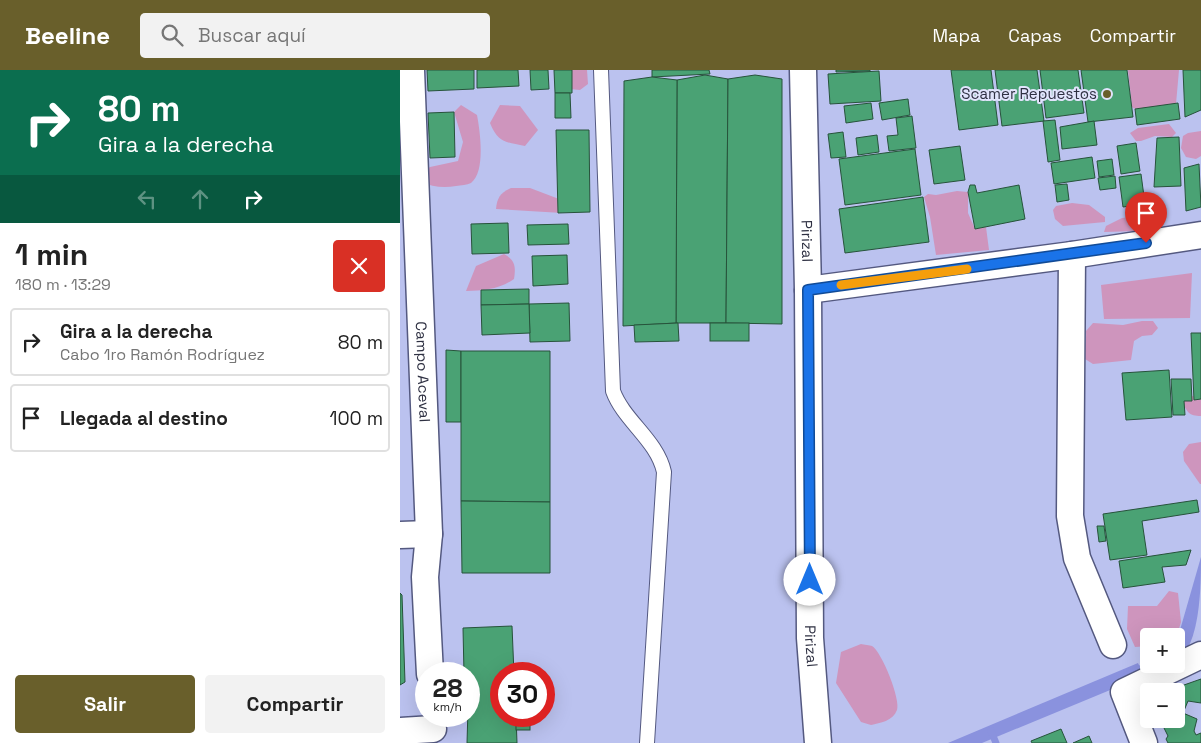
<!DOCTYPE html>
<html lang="es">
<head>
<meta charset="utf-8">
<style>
	body { margin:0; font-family:"Space Grotesk",sans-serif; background:#f2f2f2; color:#222; height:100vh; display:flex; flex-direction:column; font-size:19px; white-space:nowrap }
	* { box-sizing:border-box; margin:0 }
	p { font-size:16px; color:#767676 }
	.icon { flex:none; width:28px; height:28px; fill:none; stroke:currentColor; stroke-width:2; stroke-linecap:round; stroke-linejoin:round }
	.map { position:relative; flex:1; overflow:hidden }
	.panel { display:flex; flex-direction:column; background:#fff; width:400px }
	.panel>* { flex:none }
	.guide { background:#0b6e4f; color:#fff; overflow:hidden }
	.tools { position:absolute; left:740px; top:558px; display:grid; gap:10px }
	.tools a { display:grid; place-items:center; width:45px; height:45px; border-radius:5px; background:#fff; box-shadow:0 5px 20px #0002; font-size:25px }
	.speed { position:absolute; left:15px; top:592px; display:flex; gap:10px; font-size:25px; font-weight:700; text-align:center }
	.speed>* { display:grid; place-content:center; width:65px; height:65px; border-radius:50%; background:#fff; box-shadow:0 5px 20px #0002; line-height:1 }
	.speed small { font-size:12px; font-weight:400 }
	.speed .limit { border:8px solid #d22; background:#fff; color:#111 }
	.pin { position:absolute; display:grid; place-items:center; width:42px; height:42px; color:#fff; margin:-51px -21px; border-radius:50% 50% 50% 0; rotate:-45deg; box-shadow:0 0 5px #0007 }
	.pin .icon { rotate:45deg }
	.me { position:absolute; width:55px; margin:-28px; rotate:0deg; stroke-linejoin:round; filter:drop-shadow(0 0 4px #0008) }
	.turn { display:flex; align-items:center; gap:18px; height:105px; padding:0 15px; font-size:22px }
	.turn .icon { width:65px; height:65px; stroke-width:2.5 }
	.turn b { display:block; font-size:35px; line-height:42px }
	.lanes { display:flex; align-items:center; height:48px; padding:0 15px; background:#0003; justify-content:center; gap:25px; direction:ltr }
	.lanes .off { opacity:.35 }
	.round { display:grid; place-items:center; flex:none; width:52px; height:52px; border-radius:5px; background:#f2f2f2 }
	.overview { display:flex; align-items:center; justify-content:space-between; height:85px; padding:0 15px }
	h1 { font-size:30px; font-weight:700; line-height:38px }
	.cta { display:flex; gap:10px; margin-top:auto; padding:10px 15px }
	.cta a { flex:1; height:58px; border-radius:5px; background:#695f2b; color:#fff; font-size:20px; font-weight:700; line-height:58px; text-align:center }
	.cta a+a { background:#f2f2f2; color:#222 }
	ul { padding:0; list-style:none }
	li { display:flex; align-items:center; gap:15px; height:68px; margin:0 10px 8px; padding:0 5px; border:2px solid #e0e0e0; border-radius:5px }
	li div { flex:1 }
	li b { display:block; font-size:19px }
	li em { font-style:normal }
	header { display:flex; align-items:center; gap:30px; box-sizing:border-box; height:70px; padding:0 25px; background:#695f2b; color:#fff }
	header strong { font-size:24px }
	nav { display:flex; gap:28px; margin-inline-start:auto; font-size:18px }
	.search { width:350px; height:45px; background:#f2f2f2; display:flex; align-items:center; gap:12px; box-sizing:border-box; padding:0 18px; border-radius:5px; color:#767676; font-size:19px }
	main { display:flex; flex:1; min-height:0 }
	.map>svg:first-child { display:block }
</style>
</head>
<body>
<header>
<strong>Beeline</strong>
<div class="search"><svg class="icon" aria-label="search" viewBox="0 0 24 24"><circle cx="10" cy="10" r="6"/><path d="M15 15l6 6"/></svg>Buscar aquí</div>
<nav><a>Mapa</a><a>Capas</a><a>Compartir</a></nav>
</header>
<main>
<section class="panel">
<div class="guide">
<div class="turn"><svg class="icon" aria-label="right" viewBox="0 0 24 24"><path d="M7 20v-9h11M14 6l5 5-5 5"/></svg><div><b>80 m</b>Gira a la derecha</div></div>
<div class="lanes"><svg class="icon off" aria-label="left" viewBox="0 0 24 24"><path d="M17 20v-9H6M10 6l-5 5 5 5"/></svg><svg class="icon off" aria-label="ahead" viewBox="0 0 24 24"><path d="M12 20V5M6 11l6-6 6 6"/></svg><svg class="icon" aria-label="right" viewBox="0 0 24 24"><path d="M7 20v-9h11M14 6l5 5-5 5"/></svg></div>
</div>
<div class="overview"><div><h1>1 min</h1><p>180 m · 13:29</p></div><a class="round" style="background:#d93025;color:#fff"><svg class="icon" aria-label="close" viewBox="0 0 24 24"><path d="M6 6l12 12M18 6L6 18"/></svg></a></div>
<ul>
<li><svg class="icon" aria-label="right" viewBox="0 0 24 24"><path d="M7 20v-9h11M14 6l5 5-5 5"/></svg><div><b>Gira a la derecha</b><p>Cabo 1ro Ramón Rodríguez</p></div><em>80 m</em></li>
<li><svg class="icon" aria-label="arrive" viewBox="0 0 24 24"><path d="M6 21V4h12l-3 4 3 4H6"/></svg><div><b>Llegada al destino</b></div><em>100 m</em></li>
</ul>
<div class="cta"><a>Salir</a><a>Compartir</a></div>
</section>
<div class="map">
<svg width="801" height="673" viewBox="0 0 801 673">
	<rect width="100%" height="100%" fill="#bbc2ef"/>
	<g fill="#ce95bd">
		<polygon points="166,0 187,0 188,14 180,20 169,19"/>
		<polygon points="728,0 779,0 776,34 735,39 732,37"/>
		<path d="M61,35L77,45C80,61 86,102 71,113C67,115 61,115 56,116C44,118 32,117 21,112L23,102L30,97L58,91L63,72L54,42Z"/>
		<path d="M100,35L120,36L138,60L125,76C106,72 98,73 90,53Z"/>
		<polygon points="769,54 776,63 772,67 755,66 741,71 736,71 730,63 738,58"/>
		<polygon points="801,61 801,86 796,89 786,87 781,78 783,66 788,63"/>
		<path d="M111,118H130L159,129L162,143L96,139C97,128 100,123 111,118Z"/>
		<polygon points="557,121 568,122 568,143 575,159 586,157 589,180 536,185 530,147 524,127 528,124 536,125"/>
		<polygon points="672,133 689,135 705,147 705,152 663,156 655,149 653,140 656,136"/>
		<polygon points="732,147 741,150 746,158 738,161 704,162 706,156 722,148"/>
		<path d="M104,184C115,190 116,197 114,209C100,219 83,221 66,221L76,196Z"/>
		<polygon points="792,203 790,248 704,249 701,215"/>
		<path d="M742,251H753L758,258L752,265L742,266L734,271L731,290L693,294L685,289C683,279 687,271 686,261L693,253L723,255Z"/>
		<path d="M794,326L801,327V346C789,346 787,342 782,331H785V327Z"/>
		<polygon points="801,372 801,414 800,414 784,391 783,382 789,374"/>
		<polygon points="769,521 778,523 781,552 778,562 770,566 749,566 749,576 735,577 727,559 728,536 757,536"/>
		<path d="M461,574C464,575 470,575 472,576C482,582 501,630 497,640C493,651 480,653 471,655L461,652L436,613L441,582Z"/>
	</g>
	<g fill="#8a92de">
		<path d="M801,487C801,511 801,578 776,590V574Z"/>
		<polygon points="738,593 744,606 582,673 548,673"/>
	</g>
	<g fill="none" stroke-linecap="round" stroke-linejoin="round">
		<g stroke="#8a92de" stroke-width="7">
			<polyline points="732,602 753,594"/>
			<polyline points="591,661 596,673"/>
		</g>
	</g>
	<g fill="#4aa274" stroke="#27533b">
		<polygon points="27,0 74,0 74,19 28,21"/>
		<polygon points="77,0 118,0 119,16 77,18"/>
		<polygon points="130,0 148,0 149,19 131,20"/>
		<polygon points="154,0 172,0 172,23 155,23"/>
		<polygon points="252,0 309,0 310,4 252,7"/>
		<polygon points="436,0 470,0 470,1 436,2"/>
		<polygon points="551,0 591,0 598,55 559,60"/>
		<polygon points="595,0 637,0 644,51 602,56"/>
		<polygon points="640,0 678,0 684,43 646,48"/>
		<polygon points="681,0 727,0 733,47 688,52"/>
		<polygon points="783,0 801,0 801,40 785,47"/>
		<polygon points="479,1 481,31 430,34 428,4"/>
		<polygon points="305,5 328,9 326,253 276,253 277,10"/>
		<polygon points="355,5 382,9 382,254 326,253 328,9"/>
		<polygon points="252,7 277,10 276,253 223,256 224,11"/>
		<polygon points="155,23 170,23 171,48 155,48"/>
		<polygon points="508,29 510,45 482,50 479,33"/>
		<polygon points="471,33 473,49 446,53 444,36"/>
		<polygon points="778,33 780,49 737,55 735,39"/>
		<polygon points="54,42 55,87 30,88 28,43"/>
		<polygon points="512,46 516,78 489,81 487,66 498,65 496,48"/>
		<polygon points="655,50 660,90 648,92 643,51"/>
		<polygon points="694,51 697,75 662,79 660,57"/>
		<polygon points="156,60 189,60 190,142 158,143"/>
		<polygon points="443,62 446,87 431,88 428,64"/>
		<polygon points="477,65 479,82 458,85 456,68"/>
		<polygon points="779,67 781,116 754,117 757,68"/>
		<polygon points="736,73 740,101 721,104 717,76"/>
		<polygon points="560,76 565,110 534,114 529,80"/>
		<polygon points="515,79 521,125 445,135 439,89"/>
		<polygon points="692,87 695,108 654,114 651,93"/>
		<polygon points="712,89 714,105 699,107 697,91"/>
		<polygon points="799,94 801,137 786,141 784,98"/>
		<polygon points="741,104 745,134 723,137 719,107"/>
		<polygon points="715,106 716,118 700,120 698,108"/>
		<polygon points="667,114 669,130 657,132 655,115"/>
		<polygon points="570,115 575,115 577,123 619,115 625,149 575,159 568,122"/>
		<polygon points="523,127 529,172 445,183 439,139"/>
		<polygon points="108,153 109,183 72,184 71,154"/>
		<polygon points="168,154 169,174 128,175 127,155"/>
		<polygon points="167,185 168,214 133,216 132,186"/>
		<polygon points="129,219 129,234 81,235 81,220"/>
		<polygon points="169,233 170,271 130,272 129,234"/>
		<polygon points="129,234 130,263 82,265 81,235"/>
		<polygon points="278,253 279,271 235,272 234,255"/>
		<rect x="310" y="253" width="39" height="18"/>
		<polygon points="791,263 801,263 801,329 794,330"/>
		<polygon points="46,280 61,281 61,352 46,352"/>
		<polygon points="61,281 150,281 150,432 61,431"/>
		<polygon points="769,300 772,347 726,350 722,303"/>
		<polygon points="771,309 791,309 792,331 784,331 785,345 773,345"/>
		<polygon points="797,430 799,442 742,451 747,485 710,490 703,444"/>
		<polygon points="61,431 150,432 150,503 62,503"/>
		<polygon points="697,456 704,456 706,471 699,472"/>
		<polygon points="791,480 786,495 762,497 765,512 723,518 719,491"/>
		<polygon points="0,523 2,525 5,612 0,615"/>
		<polygon points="112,556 114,604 101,604 101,646 116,646 117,673 67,673 69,604 64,604 63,558"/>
		<polygon points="128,599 128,604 114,604 114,600"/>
		<polygon points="801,609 801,633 788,631 783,643 797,649 794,661 796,665 801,663 801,673 768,673 766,669 768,666 761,652 762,649 776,649 776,621 767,621"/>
		<rect x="116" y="646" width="14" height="14"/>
		<polygon points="661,659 667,673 632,673 631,671"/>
		<polygon points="689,666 692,673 673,673"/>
	</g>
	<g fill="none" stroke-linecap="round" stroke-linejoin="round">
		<defs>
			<path id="service" d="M201,0L213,321C224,351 257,370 264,402L247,673"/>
			<g id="minor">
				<path id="s1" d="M11,0L29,464L25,507L30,604"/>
				<path id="s2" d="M403,0L408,220L410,568L418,673"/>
				<polyline points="672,185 670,446 677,488 713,575"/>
				<polyline points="408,220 672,185 801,165"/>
				<polyline points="0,465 29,464"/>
				<polyline points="0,661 33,659"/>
				<polyline points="744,673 724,622 801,585"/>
			</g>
		</defs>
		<use href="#service" stroke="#545980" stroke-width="16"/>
		<use href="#minor" stroke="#545980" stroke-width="29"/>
		<use href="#service" stroke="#fff" stroke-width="14"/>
		<use href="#minor" stroke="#fff" stroke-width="26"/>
	</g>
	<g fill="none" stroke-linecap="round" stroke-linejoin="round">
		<defs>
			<polyline id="route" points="410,510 408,220 746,173"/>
		</defs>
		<use href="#route" stroke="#114b97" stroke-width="12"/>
		<use href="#route" stroke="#1a73e8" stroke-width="9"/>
		<polyline stroke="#f59e0b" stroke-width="9" points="441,215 567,199"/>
	</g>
	<circle fill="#695f2b" stroke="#e1e4fc" stroke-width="2" cx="707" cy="24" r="5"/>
	<g text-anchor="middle" stroke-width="4" stroke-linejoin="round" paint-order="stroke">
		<g font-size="15" fill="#2e3042" stroke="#e1e4fc" text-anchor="end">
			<text x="697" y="29">Scamer Repuestos</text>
		</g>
		<g font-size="15" fill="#2e3042" stroke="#e1e4fc">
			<text dy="5" stroke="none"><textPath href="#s2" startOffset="171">Pirizal</textPath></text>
			<text dy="5" stroke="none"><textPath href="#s1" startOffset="302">Campo Aceval</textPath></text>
			<text dy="5" stroke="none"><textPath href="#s2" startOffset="576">Pirizal</textPath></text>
		</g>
	</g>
</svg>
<div class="tools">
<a>+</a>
<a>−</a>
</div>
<div class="speed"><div>28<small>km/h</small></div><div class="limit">30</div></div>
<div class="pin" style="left:746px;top:173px;background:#d93025"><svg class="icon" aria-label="arrive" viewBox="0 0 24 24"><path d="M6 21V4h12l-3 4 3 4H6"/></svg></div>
<svg class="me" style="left:410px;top:510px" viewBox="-20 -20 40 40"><circle r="19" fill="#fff"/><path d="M0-13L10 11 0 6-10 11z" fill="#1a73e8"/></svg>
</div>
</main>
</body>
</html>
